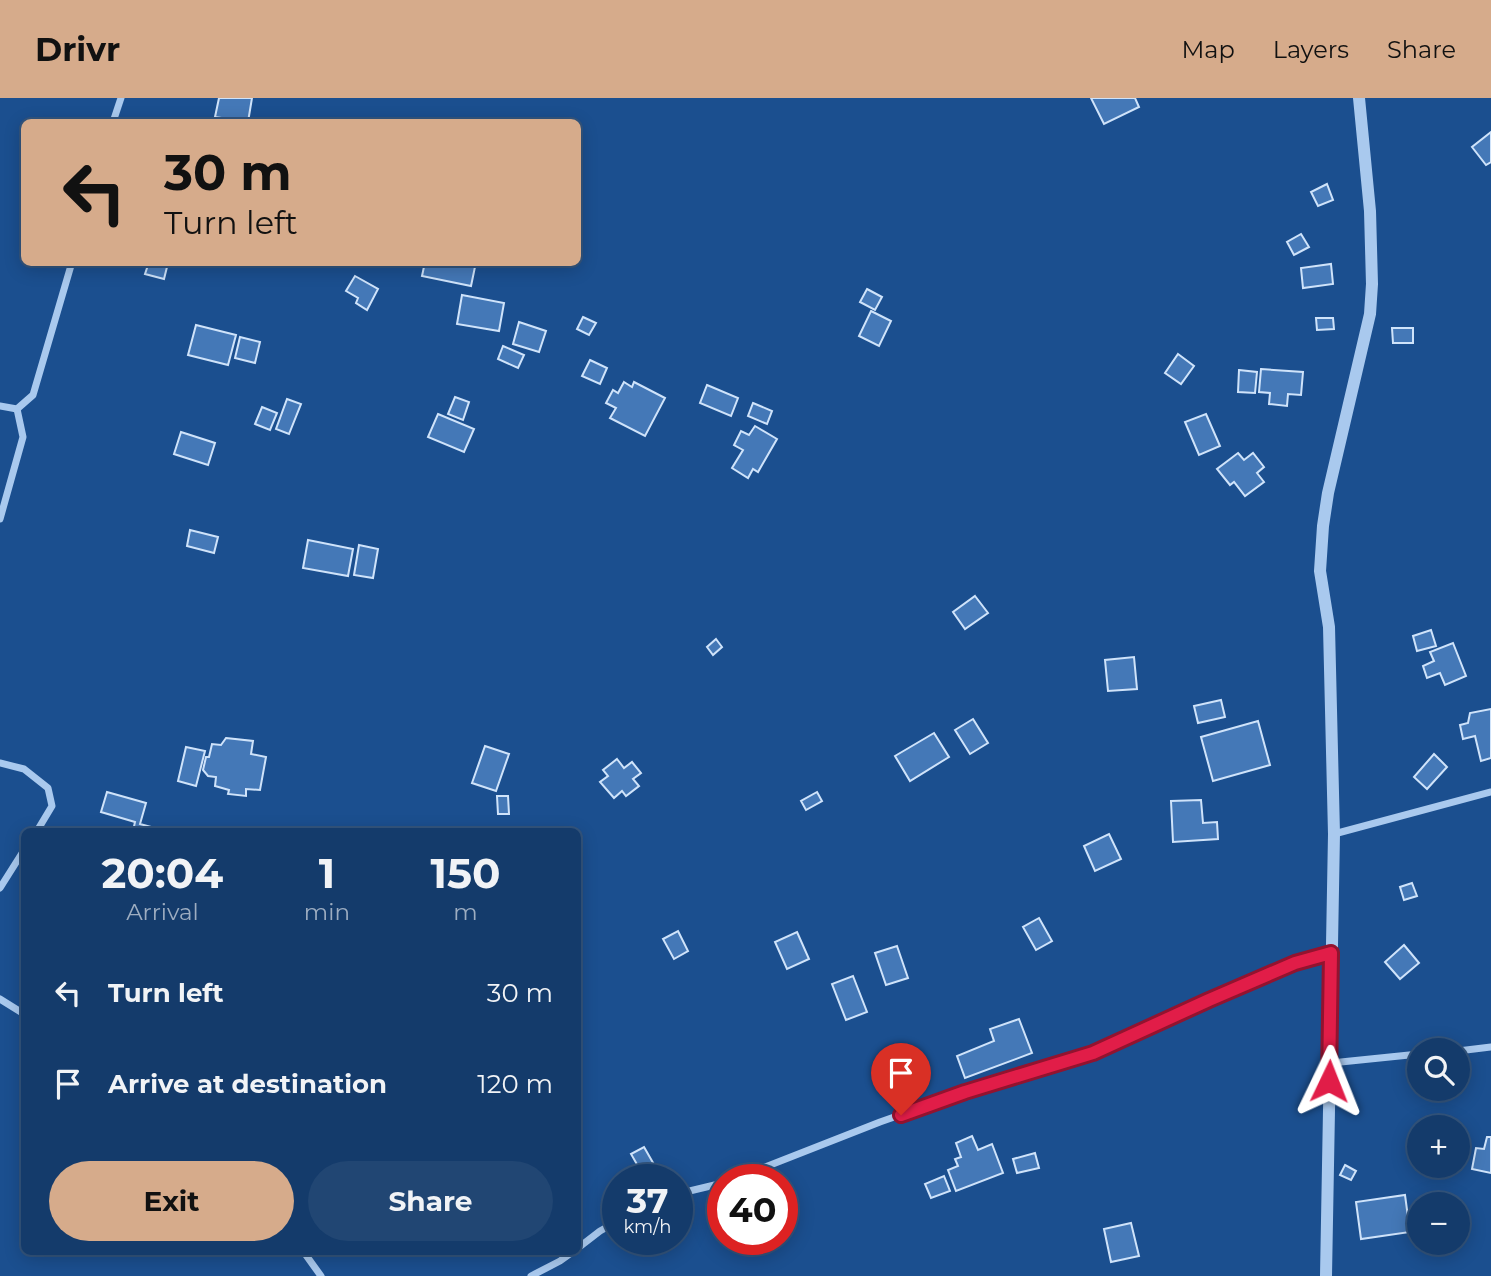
<!DOCTYPE html>
<html lang="en">
<head>
<meta charset="utf-8">
<style>
	body { margin:0; font-family:Montserrat,sans-serif; background:#214673; color:#f1f3f6; height:100vh; display:flex; flex-direction:column; font-size:26px; white-space:nowrap }
	* { box-sizing:border-box; margin:0 }
	p { font-size:23px; color:#9dadc1 }
	.icon { flex:none; width:38px; height:38px; fill:none; stroke:currentColor; stroke-width:2; stroke-linecap:round; stroke-linejoin:round }
	.map { position:relative; flex:1; overflow:hidden }
	.details { position:absolute; left:21px; top:730px; width:560px; height:427px; display:flex; flex-direction:column; background:#143b6b; border-radius:10px; box-shadow:0 4px 18px #0003,0 0 0 2px #33557e }
	.details>* { flex:none }
	.hud { position:absolute; left:21px; top:21px; width:560px; height:147px; border-radius:10px; box-shadow:0 4px 18px #0003,0 0 0 2px #33557e; background:#d6ab8b; color:#111; overflow:hidden }
	.fabs { position:absolute; left:1407px; top:940px; display:grid; gap:14px }
	.fabs a { display:grid; place-items:center; width:63px; height:63px; border-radius:50%; background:#143b6b; box-shadow:0 4px 18px #0003,0 0 0 2px #33557e; font-size:35px }
	.speed { position:absolute; left:602px; top:1066px; display:flex; gap:14px; font-size:35px; font-weight:700; text-align:center }
	.speed>* { display:grid; place-content:center; width:91px; height:91px; border-radius:50%; background:#143b6b; box-shadow:0 4px 18px #0003,0 0 0 2px #33557e; line-height:1 }
	.speed small { font-size:18px; font-weight:400 }
	.speed .limit { border:10px solid #d22; background:#fff; color:#111 }
	.pin { position:absolute; display:grid; place-items:center; width:60px; height:60px; color:#fff; margin:-72px -30px; border-radius:50% 50% 50% 0; rotate:-45deg; box-shadow:0 0 7px #0007 }
	.pin .icon { rotate:45deg }
	.me { position:absolute; width:77px; margin:-38px; rotate:2deg; stroke-linejoin:round; filter:drop-shadow(0 0 5px #0008) }
	.turn { display:flex; align-items:center; gap:24px; height:147px; padding:0 28px; font-size:32px }
	.turn .icon { width:91px; height:91px; stroke-width:2.5 }
	.turn b { display:block; font-size:49px; line-height:60px }
	.eta { display:flex; justify-content:space-evenly; align-items:center; height:119px; text-align:center }
	.eta b { font-size:42px; font-weight:700; line-height:49px }
	.action { display:flex; gap:14px; margin-top:auto; padding:14px 28px }
	.action a { flex:1; height:80px; border-radius:42px; background:#d6ab8b; color:#111; font-size:28px; font-weight:700; line-height:80px; text-align:center }
	.action a+a { background:#214673; color:#f1f3f6 }
	ul { padding:0; list-style:none }
	li { display:flex; align-items:center; gap:21px; height:91px; padding:0 28px }
	li div { flex:1 }
	li b { display:block; font-size:26px }
	li em { font-style:normal }
	header { display:flex; align-items:center; gap:42px; box-sizing:border-box; height:98px; padding:0 35px; background:#d6ab8b; color:#111 }
	header strong { font-size:33px }
	nav { display:flex; gap:38px; margin-inline-start:auto; font-size:24px }
	.map>svg:first-child { display:block }
</style>
</head>
<body>
<header>
<strong>Drivr</strong>
<nav><a>Map</a><a>Layers</a><a>Share</a></nav>
</header>
<div class="map">
<svg width="1491" height="1178" viewBox="0 0 1491 1178">
	<rect width="100%" height="100%" fill="#1b4f8f"/>
	<g fill="#4478b7" stroke="#cfe3fa" stroke-width="2">
		<polygon points="219,0 252,0 248,24 215,19"/>
		<polygon points="1091,0 1135,0 1139,9 1104,26"/>
		<polygon points="1491,34 1491,64 1486,67 1472,49"/>
		<polygon points="1327,86 1333,102 1318,108 1311,94"/>
		<polygon points="1301,136 1309,149 1294,157 1287,144"/>
		<polygon points="149,164 168,165 164,181 145,176"/>
		<polygon points="425,164 476,164 471,188 422,178"/>
		<polygon points="1331,166 1333,186 1303,190 1301,170"/>
		<polygon points="355,178 378,191 367,212 356,205 358,200 346,193"/>
		<polygon points="867,191 882,199 875,212 860,204"/>
		<polygon points="462,197 504,205 499,233 457,226"/>
		<polygon points="871,213 891,223 879,248 859,238"/>
		<polygon points="583,219 596,225 589,237 577,231"/>
		<polygon points="1316,220 1333,220 1334,231 1317,232"/>
		<polygon points="519,224 546,233 539,254 513,246"/>
		<polygon points="196,227 236,237 228,267 188,257"/>
		<polygon points="1392,230 1413,230 1413,245 1393,245"/>
		<polygon points="240,239 260,244 255,265 235,260"/>
		<polygon points="503,248 524,257 518,270 498,261"/>
		<polygon points="1178,256 1194,268 1181,286 1165,275"/>
		<polygon points="590,262 607,270 600,286 582,278"/>
		<polygon points="1261,271 1303,274 1301,297 1288,296 1287,308 1269,306 1270,295 1259,294"/>
		<polygon points="1239,272 1257,274 1255,295 1238,294"/>
		<polygon points="624,284 632,289 634,284 665,300 645,338 610,320 616,310 606,305 613,292 618,295"/>
		<polygon points="707,287 738,300 731,318 700,305"/>
		<polygon points="455,299 469,304 463,322 448,316"/>
		<polygon points="287,301 301,306 289,336 276,331"/>
		<polygon points="753,305 772,313 767,326 748,318"/>
		<polygon points="262,309 277,315 270,332 255,326"/>
		<polygon points="438,316 474,331 464,354 428,339"/>
		<polygon points="1206,316 1220,348 1199,357 1185,324"/>
		<polygon points="755,328 777,341 758,374 753,371 748,380 732,370 743,352 734,347 741,333 749,337"/>
		<polygon points="181,334 215,345 208,367 174,356"/>
		<polygon points="1238,355 1244,362 1253,355 1264,369 1257,375 1264,384 1245,398 1234,384 1230,387 1217,371"/>
		<polygon points="190,432 218,439 214,455 187,448"/>
		<polygon points="308,442 353,451 348,478 303,470"/>
		<polygon points="359,447 378,451 373,480 354,477"/>
		<polygon points="975,498 988,515 965,531 953,514"/>
		<polygon points="1431,532 1436,548 1417,553 1413,538"/>
		<polygon points="716,541 722,549 713,557 707,549"/>
		<polygon points="1453,545 1466,578 1445,587 1440,575 1427,580 1423,568 1434,563 1430,554"/>
		<polygon points="1134,559 1137,591 1108,593 1105,562"/>
		<polygon points="1221,602 1225,619 1198,625 1194,608"/>
		<polygon points="1491,611 1491,660 1481,663 1475,638 1463,641 1460,627 1468,625 1470,615"/>
		<polygon points="973,621 988,645 970,656 955,632"/>
		<polygon points="1258,623 1270,667 1213,683 1201,639"/>
		<polygon points="934,635 949,659 910,683 895,658"/>
		<polygon points="226,640 253,643 251,656 266,659 260,692 246,691 246,698 228,696 229,692 215,688 216,679 208,678 203,672 206,659 209,659 212,646 221,647"/>
		<polygon points="485,648 509,656 496,693 472,685"/>
		<polygon points="186,649 205,653 196,688 178,683"/>
		<polygon points="1434,656 1447,669 1427,691 1414,679"/>
		<polygon points="617,661 624,670 632,664 641,675 633,681 639,688 626,698 622,693 614,700 600,684 608,678 603,672"/>
		<polygon points="107,694 146,705 140,726 155,730 155,733 133,733 135,724 101,714"/>
		<polygon points="817,694 822,703 806,712 801,703"/>
		<polygon points="497,698 508,698 509,716 498,716"/>
		<polygon points="1201,702 1203,725 1217,724 1218,741 1173,744 1171,703"/>
		<polygon points="1109,736 1121,761 1095,773 1084,748"/>
		<polygon points="1412,785 1417,798 1404,802 1400,789"/>
		<polygon points="1039,820 1052,843 1036,852 1023,829"/>
		<polygon points="678,833 688,853 674,861 663,841"/>
		<polygon points="797,834 809,861 787,871 775,844"/>
		<polygon points="1404,847 1419,865 1400,881 1385,864"/>
		<polygon points="897,848 908,880 886,887 875,855"/>
		<polygon points="853,878 867,914 846,922 832,886"/>
		<polygon points="1019,921 1032,955 965,980 957,958 994,943 990,931"/>
		<polygon points="972,1038 978,1052 992,1046 1003,1075 956,1093 948,1072 958,1068 955,1061 961,1059 956,1045"/>
		<polygon points="1487,1039 1491,1039 1491,1075 1472,1071 1476,1050 1484,1051"/>
		<polygon points="644,1049 660,1077 652,1082 646,1082 631,1056"/>
		<polygon points="1035,1055 1039,1070 1017,1075 1013,1061"/>
		<polygon points="1345,1067 1356,1073 1351,1082 1340,1077"/>
		<polygon points="944,1078 950,1093 931,1100 925,1086"/>
		<polygon points="1405,1097 1410,1134 1361,1141 1356,1104"/>
		<polygon points="1131,1125 1139,1158 1111,1164 1104,1131"/>
	</g>
	<g fill="none" stroke-linecap="round" stroke-linejoin="round">
		<g stroke="#a9c9ee" stroke-width="7">
			<polyline points="113,24 121,0"/>
			<polyline points="0,308 17,311 33,297 72,164"/>
			<polyline points="0,421 23,339 17,311"/>
			<polyline points="0,665 24,671 48,690 52,708 37,733"/>
			<polyline points="1334,736 1491,694"/>
			<polyline points="0,790 24,752"/>
			<polyline points="0,901 24,916"/>
			<polyline points="1458,953 1491,949"/>
			<polyline points="1331,965 1419,956"/>
			<polyline points="732,1082 880,1024 965,994 1093,955 1209,902 1295,865 1331,855"/>
			<polyline points="677,1096 723,1085"/>
			<polyline points="578,1150 600,1133 618,1123"/>
			<polyline points="303,1153 321,1178"/>
			<polyline points="531,1178 560,1163 574,1153"/>
		</g>
		<polyline stroke="#a9c9ee" stroke-width="12" points="1326,1178 1334,736 1329,529 1320,473 1323,428 1328,395 1370,216 1372,186 1370,113 1359,0"/>
	</g>
	<g fill="none" stroke-linecap="round" stroke-linejoin="round">
		<defs>
			<polyline id="route" points="901,1017 965,994 1093,955 1209,902 1295,865 1331,855 1329,983"/>
		</defs>
		<use href="#route" stroke="#92132f" stroke-width="18"/>
		<use href="#route" stroke="#e11d48" stroke-width="12"/>
	</g>
</svg>
<div class="fabs">
<a><svg class="icon" aria-label="search" viewBox="0 0 24 24"><circle cx="10" cy="10" r="6"/><path d="M15 15l6 6"/></svg></a>
<a>+</a>
<a>−</a>
</div>
<div class="speed"><div>37<small>km/h</small></div><div class="limit">40</div></div>
<div class="pin" style="left:901px;top:1017px;background:#d93025"><svg class="icon" aria-label="arrive" viewBox="0 0 24 24"><path d="M6 21V4h12l-3 4 3 4H6"/></svg></div>
<svg class="me" style="left:1329px;top:983px" viewBox="-20 -20 40 40"><path d="M0-17L14 15 0 8-14 15z" fill="#e11d48" stroke="#fff" stroke-width="4"/></svg>
<div class="hud">
<div class="turn"><svg class="icon" aria-label="left" viewBox="0 0 24 24"><path d="M17 20v-9H6M10 6l-5 5 5 5"/></svg><div><b>30 m</b>Turn left</div></div>
</div>
<section class="details">
<div class="eta">
<div><b>20:04</b><p>Arrival</p></div>
<div><b>1</b><p>min</p></div>
<div><b>150</b><p>m</p></div>
</div>
<ul>
<li><svg class="icon" aria-label="left" viewBox="0 0 24 24"><path d="M17 20v-9H6M10 6l-5 5 5 5"/></svg><div><b>Turn left</b></div><em>30 m</em></li>
<li><svg class="icon" aria-label="arrive" viewBox="0 0 24 24"><path d="M6 21V4h12l-3 4 3 4H6"/></svg><div><b>Arrive at destination</b></div><em>120 m</em></li>
</ul>
<div class="action"><a>Exit</a><a>Share</a></div>
</section>
</div>
</body>
</html>
